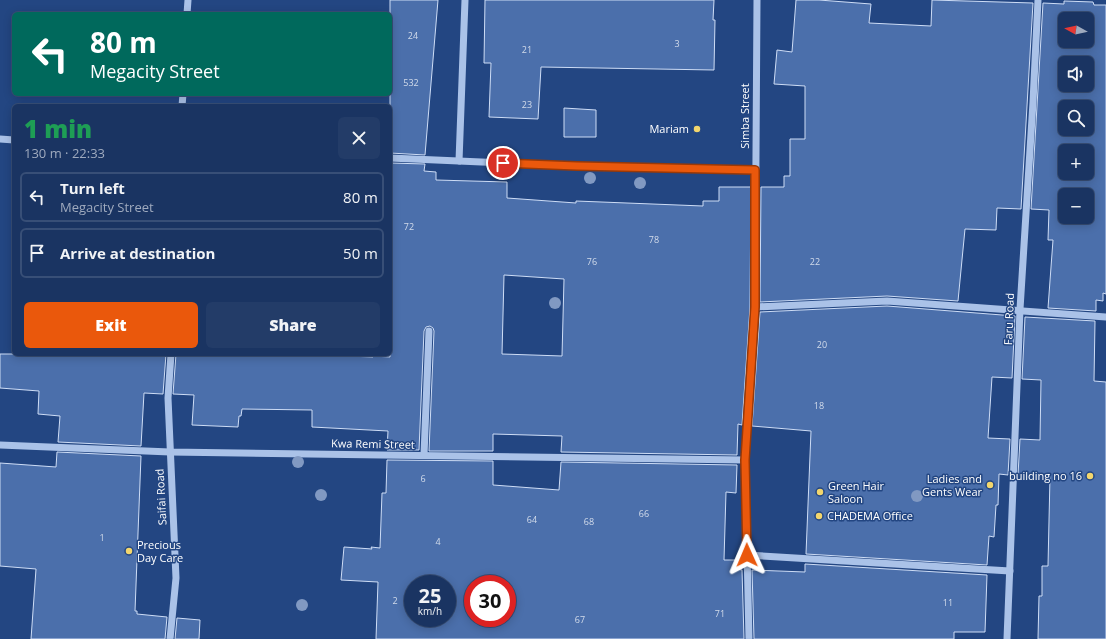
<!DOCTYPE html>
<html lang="en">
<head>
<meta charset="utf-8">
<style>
	body { margin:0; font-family:"Open Sans",sans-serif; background:#233c68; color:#f1f3f6; height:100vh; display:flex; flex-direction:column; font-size:15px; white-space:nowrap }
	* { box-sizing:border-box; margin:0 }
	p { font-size:13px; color:#9faabe }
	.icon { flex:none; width:22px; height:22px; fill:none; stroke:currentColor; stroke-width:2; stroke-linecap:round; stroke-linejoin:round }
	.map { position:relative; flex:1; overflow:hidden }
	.drawer { position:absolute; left:12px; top:104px; width:380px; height:252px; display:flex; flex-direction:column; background:#1a3462; border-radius:6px; box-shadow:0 2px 10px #0003,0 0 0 1px #384f77 }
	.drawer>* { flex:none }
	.top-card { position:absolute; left:12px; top:12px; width:380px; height:84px; border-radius:6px; box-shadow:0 2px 10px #0003,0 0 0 1px #384f77; background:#00695c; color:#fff; overflow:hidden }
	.needle { width:26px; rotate:278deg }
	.controls { position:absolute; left:1058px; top:12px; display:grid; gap:8px }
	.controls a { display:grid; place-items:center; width:36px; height:36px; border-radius:6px; background:#1a3462; box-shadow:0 2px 10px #0003,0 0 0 1px #384f77; font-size:20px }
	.speed { position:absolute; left:404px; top:575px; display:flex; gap:8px; font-size:20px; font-weight:700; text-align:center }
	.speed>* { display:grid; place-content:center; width:52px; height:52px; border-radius:50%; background:#1a3462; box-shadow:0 2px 10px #0003,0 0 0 1px #384f77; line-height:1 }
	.speed small { font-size:10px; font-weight:400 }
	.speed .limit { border:6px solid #d22; background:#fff; color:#111 }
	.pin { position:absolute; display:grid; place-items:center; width:34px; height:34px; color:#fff; margin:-17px; border:2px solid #fff; border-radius:50%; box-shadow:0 1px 4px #0007 }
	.me { position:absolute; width:44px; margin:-22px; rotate:359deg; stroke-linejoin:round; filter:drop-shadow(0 0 3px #0008) }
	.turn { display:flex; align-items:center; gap:14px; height:84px; padding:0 12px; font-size:18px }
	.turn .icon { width:52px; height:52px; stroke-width:2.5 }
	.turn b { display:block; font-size:28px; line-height:34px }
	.round { display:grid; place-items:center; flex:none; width:42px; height:42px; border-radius:6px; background:#233c68 }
	.headline { display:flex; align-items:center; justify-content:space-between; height:68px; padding:0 12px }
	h1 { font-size:24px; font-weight:800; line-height:30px; color:#1e9e55 }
	.primary-button { display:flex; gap:8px; margin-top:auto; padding:8px 12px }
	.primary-button a { flex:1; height:46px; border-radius:6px; background:#ea580c; color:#fff; font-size:16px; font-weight:800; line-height:46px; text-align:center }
	.primary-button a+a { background:#233c68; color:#f1f3f6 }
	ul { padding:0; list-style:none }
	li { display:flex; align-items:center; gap:12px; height:50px; margin:0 8px 6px; padding:0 4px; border:2px solid #384f77; border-radius:6px }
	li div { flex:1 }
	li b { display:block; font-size:15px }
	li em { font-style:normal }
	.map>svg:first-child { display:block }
</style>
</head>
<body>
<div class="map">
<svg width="1106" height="639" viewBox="0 0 1106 639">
	<rect width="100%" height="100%" fill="#234682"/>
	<g fill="#4b6fab" stroke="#ceddf6" fill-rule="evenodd">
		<polygon points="390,0 438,0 425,155 390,153"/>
		<polygon points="485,0 714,0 713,20 715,20 714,70 541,67 538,119 489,117 491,63 484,63"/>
		<polygon points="796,0 819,0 871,4 869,23 931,26 932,0 1033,3 1021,209 997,208 996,230 965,229 958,301 887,296 760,302 761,187 784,187 784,176 790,176 790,139 805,139 805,86 774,84 777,50 792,52"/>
		<path d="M1064,1L1093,2L1094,5H1106V294L1103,293V301L1096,300V311L1048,308L1053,240H1048L1049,210L1031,209L1043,3L1064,4ZM1065,19H1087V41H1065ZM1065,63H1087V85H1065ZM1065,107H1087V129H1065ZM1065,151H1087V173H1065ZM1065,195H1087V217H1065Z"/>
		<polygon points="564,108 596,110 596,137 564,137"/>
		<path d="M390,163L425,164L424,171L436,172V180L507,182V198L576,203V201L703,206V201H719V187H751L750,307L742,425L738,424L737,455L561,452L562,436L493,434V451H429L434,331L433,328L430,326L426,327L424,331L419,450H387L388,431L312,427V410L242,409L241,416H239L238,427L192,425L194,395L173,394L176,354H297L373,357V356L390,357ZM504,275L564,279L562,356L502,354Z"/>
		<polygon points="887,306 1015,316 1012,378 992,377 988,438 1010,439 1008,475 999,474 998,505 996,505 994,537 989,536 987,565 806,554 811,431 752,426 760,312"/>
		<polygon points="1025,317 1095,321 1094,381 1106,382 1106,639 1038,639 1039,596 1042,596 1042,566 1048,566 1050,476 1018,475 1020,439 1040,440 1041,380 1022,379"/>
		<polygon points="0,354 166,354 163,394 144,393 141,446 58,442 60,416 38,414 39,391 0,388"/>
		<polygon points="57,452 141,456 135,611 137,611 137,614 167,617 165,639 31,639 36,569 0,566 0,463 56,467"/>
		<path d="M387,460L493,461V485L559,490L561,462L737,465L736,493L726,492L724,560H737V569L742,570L744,639H376L378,582L341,580L344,547L372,549L371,547L380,548L382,493H386ZM413,584H447V618H413ZM473,584H507V618H473Z"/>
		<polygon points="805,564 987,575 985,632 954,632 954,639 754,639 752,570 805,572"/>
		<polygon points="177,618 200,620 199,639 175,639"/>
	</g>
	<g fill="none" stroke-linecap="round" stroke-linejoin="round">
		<g stroke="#aac2e8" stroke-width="7">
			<polyline points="187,14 188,0"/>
			<polyline points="182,106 183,94"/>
			<polyline points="0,139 14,140"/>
			<polyline points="390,158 577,166 755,170"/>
			<polyline points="459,161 465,0"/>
			<polyline points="755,307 887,301 1106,317"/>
			<polyline points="0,445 170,452 745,460"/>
			<polyline points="424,455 429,331"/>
			<polyline points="747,555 1010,571"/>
			<polyline points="170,639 176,578 168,398 171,354"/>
			<polyline points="749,639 745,460 755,307 757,0"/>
			<polyline points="1007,639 1020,309 1033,102 1038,0"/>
		</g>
	</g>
	<g fill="#8199c2">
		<circle cx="590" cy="178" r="6"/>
		<circle cx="640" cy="183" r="6"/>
		<circle cx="555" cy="303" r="6"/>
		<circle cx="298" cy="462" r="6"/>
		<circle cx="321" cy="495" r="6"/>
		<circle cx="917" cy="496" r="6"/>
		<circle cx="302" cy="605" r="6"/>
	</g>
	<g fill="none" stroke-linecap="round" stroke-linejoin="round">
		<defs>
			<polyline id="route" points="503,163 577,166 755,170 755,307 745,460 747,555"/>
		</defs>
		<use href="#route" stroke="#983908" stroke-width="10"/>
		<use href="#route" stroke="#ea580c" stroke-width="7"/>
	</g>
	<g fill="#f3d66d" stroke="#234682" stroke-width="1.5">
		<circle cx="697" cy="129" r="4"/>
		<circle cx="1090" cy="476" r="4"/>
		<circle cx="990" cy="485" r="4"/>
		<circle cx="820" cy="492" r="4"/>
		<circle cx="819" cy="516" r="4"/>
		<circle cx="129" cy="551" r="4"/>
	</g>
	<g text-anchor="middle" stroke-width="3" stroke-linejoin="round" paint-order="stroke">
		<g font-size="9" fill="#d2dbea">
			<text x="413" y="39">24</text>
			<text x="677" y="47">3</text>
			<text x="527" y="53">21</text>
			<text x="411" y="86">532</text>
			<text x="527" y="108">23</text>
			<text x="409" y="230">72</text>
			<text x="654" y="243">78</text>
			<text x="592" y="265">76</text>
			<text x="815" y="265">22</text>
			<text x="822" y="348">20</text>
			<text x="819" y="409">18</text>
			<text x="423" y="482">6</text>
			<text x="644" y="517">66</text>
			<text x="532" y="523">64</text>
			<text x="589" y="525">68</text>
			<text x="102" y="541">1</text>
			<text x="438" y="545">4</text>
			<text x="395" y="604">2</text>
			<text x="948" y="606">11</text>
			<text x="720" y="617">71</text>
			<text x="580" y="623">67</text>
		</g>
		<g font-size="11" fill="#fff" stroke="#234682">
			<text transform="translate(745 116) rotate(-90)" y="4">Simba Street</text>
			<text transform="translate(1009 319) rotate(-88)" y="4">Faru Road</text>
			<text transform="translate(373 444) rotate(1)" y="4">Kwa Remi Street</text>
			<text transform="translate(161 497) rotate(-93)" y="4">Saifai Road</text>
		</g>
		<g font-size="11" fill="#fff" stroke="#234682" text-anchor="end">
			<text x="689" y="133">Mariam</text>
			<text x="1082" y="480">building no 16</text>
			<text x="982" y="483">Ladies and<tspan x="982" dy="13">Gents Wear</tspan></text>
			<text x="828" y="490" text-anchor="start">Green Hair<tspan x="828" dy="13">Saloon</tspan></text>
			<text x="827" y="520" text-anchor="start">CHADEMA Office</text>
			<text x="137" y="549" text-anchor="start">Precious<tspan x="137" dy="13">Day Care</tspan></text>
		</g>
	</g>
</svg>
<div class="controls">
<a><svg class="needle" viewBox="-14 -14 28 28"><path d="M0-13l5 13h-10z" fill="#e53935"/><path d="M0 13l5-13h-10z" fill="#9faabe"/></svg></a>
<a><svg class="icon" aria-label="sound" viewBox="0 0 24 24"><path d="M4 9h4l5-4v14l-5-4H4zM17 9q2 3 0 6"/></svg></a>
<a><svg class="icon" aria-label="search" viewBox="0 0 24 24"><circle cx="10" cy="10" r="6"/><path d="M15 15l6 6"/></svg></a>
<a>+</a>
<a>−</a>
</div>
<div class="speed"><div>25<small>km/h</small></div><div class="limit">30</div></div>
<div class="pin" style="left:503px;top:163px;background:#d93025"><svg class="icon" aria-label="arrive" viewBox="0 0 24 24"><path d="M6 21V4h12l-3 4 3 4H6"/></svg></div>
<svg class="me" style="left:747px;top:555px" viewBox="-20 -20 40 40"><path d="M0-17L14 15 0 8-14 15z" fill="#ea580c" stroke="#fff" stroke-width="4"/></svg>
<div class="top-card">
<div class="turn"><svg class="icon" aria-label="left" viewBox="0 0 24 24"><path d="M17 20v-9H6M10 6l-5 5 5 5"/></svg><div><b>80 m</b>Megacity Street</div></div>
</div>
<section class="drawer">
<div class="headline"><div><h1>1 min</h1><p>130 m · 22:33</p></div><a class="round"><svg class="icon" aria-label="close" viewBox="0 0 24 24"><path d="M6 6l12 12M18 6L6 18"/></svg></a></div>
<ul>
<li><svg class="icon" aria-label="left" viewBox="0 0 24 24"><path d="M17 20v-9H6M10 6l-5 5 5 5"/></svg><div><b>Turn left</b><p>Megacity Street</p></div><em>80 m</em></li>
<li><svg class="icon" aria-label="arrive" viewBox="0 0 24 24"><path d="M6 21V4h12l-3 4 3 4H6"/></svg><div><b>Arrive at destination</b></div><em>50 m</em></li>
</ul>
<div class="primary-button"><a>Exit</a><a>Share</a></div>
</section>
</div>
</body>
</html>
